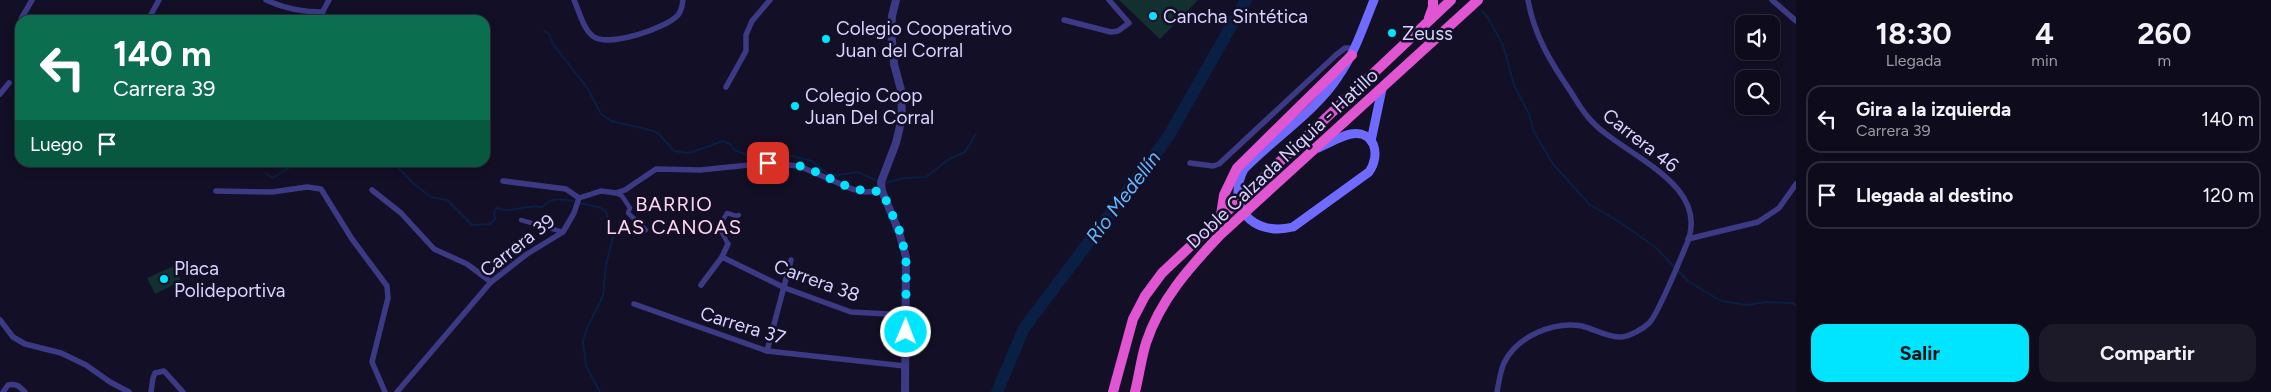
<!DOCTYPE html>
<html lang="es">
<head>
<meta charset="utf-8">
<style>
	body { margin:0; font-family:Figtree,sans-serif; background:#1c1929; color:#f1f3f6; height:100vh; display:flex; flex-direction:column; font-size:19px; white-space:nowrap }
	* { box-sizing:border-box; margin:0 }
	p { font-size:16px; color:#9b9ba3 }
	.icon { flex:none; width:28px; height:28px; fill:none; stroke:currentColor; stroke-width:2; stroke-linecap:round; stroke-linejoin:round }
	.map { position:relative; flex:1; overflow:hidden }
	.details { display:flex; flex-direction:column; background:#0e0b1c; width:475px }
	.details>* { flex:none }
	.top-card { position:absolute; left:15px; top:15px; width:475px; height:152px; border-radius:15px; box-shadow:0 2px 12px #0003,0 0 0 1px #2e2b3b; background:#0b6e4f; color:#fff; overflow:hidden }
	.tools { position:absolute; left:1735px; top:15px; display:grid; gap:10px }
	.tools a { display:grid; place-items:center; width:45px; height:45px; border-radius:10px; background:#0e0b1c; box-shadow:0 2px 12px #0003,0 0 0 1px #2e2b3b; font-size:25px }
	.pin { position:absolute; display:grid; place-items:center; width:42px; height:42px; color:#fff; margin:-21px; border-radius:10px; box-shadow:0 2px 8px #0006 }
	.me { position:absolute; width:55px; margin:-28px; rotate:1deg; stroke-linejoin:round; filter:drop-shadow(0 0 4px #0008) }
	.turn { display:flex; align-items:center; gap:18px; height:105px; padding:0 15px; font-size:22px }
	.turn .icon { width:65px; height:65px; stroke-width:2.5 }
	.turn b { display:block; font-size:35px; line-height:42px }
	.then { display:flex; align-items:center; height:48px; padding:0 15px; background:#0003; gap:10px; font-size:19px }
	.eta { display:flex; justify-content:space-evenly; align-items:center; height:85px; text-align:center }
	.eta b { font-size:30px; font-weight:700; line-height:35px }
	.button { display:flex; gap:10px; margin-top:auto; padding:10px 15px }
	.button a { flex:1; height:58px; border-radius:15px; background:#00e5ff; color:#111; font-size:20px; font-weight:700; line-height:58px; text-align:center }
	.button a+a { background:#1c1929; color:#f1f3f6 }
	ul { padding:0; list-style:none }
	li { display:flex; align-items:center; gap:15px; height:68px; margin:0 10px 8px; padding:0 5px; border:2px solid #2e2b3b; border-radius:15px }
	li div { flex:1 }
	li b { display:block; font-size:19px }
	li em { font-style:normal }
	main { display:flex; flex:1; min-height:0 }
	.map>svg:first-child { display:block }
</style>
</head>
<body>
<main>
<div class="map">
<svg width="1796" height="392" viewBox="0 0 1796 392">
	<rect width="100%" height="100%" fill="#130f26"/>
	<g fill="#12302f">
		<polygon points="1119,0 1198,0 1160,39"/>
		<polygon points="174,266 181,281 155,294 147,278"/>
	</g>
	<g fill="none" stroke-linecap="round" stroke-linejoin="round">
		<g stroke="#0a1f44" stroke-width="2">
			<polyline points="1482,11 1488,18 1503,45 1514,85 1529,114 1534,132 1553,164 1589,204 1621,223 1655,247 1688,281 1721,301 1747,305 1767,302 1792,303 1796,305"/>
			<polyline points="544,31 549,34 553,44 588,89 601,114 611,121 654,131 660,135 674,151 690,153 723,141 730,144 734,150 747,155 788,155 812,161 830,176 858,172 875,180"/>
			<path d="M393,162L413,183L431,197L447,200L472,225L490,224L495,219L494,212L497,208C510,214 526,204 542,207C551,197 561,199 573,201"/>
			<polyline points="265,173 273,178 298,162"/>
			<polyline points="885,183 904,178 926,177 949,159 965,152 976,134"/>
			<polyline points="580,203 601,208 606,212 613,237 606,265 603,296 588,326 583,341 586,366 600,392"/>
		</g>
		<polyline stroke="#0a1f44" stroke-width="12" points="997,392 1024,328 1168,137 1246,0"/>
		<g stroke="#3d3a85" stroke-width="4.5">
			<polyline points="616,193 622,196 630,208 628,213 646,230"/>
			<polyline points="521,220 563,232"/>
			<polyline points="728,244 719,227 727,213 736,216 739,215"/>
		</g>
		<g stroke="#3d3a85" stroke-width="5.5">
			<path d="M266,0C285,9 302,12 323,12"/>
			<path d="M574,0C579,11 584,31 594,37C610,47 667,28 678,15C682,10 682,6 683,0"/>
			<polyline points="1772,0 1796,21"/>
			<polyline points="21,19 32,0"/>
			<polyline points="148,20 159,0"/>
			<polyline points="318,20 329,0"/>
			<polyline points="1064,20 1111,32 1118,31 1129,23 1109,0"/>
			<polyline points="726,87 746,51 746,35 752,21 770,0"/>
			<polyline points="0,94 9,83"/>
			<polyline points="1190,163 1213,166 1219,164 1336,55 1345,48 1355,48"/>
			<polyline points="503,181 566,189 579,198"/>
			<polyline points="372,190 401,213 434,249 467,264 491,282"/>
			<polyline points="216,191 272,192 307,187 321,189 352,239 387,286 388,298 372,362 385,392"/>
			<polyline points="1688,239 1758,222 1779,208 1796,184"/>
			<polyline points="722,257 785,288 851,312 906,315"/>
			<polyline points="701,285 722,257 728,244"/>
			<polyline points="634,304 767,351 905,366"/>
			<polyline points="0,320 13,337 25,344 61,353 86,365 110,382 129,392"/>
			<polyline points="767,351 791,260"/>
			<path d="M3,392L8,385C16,383 19,386 25,392"/>
			<polyline points="151,392 153,378 155,373 164,371 183,392"/>
			<polyline points="397,392 491,282 527,254 563,232 574,213 579,198 601,191 616,193 625,190 656,169 700,170 768,163 799,166 852,189 865,192 882,191"/>
			<path d="M1497,392C1499,382 1500,372 1504,363C1517,336 1554,321 1582,326C1594,329 1609,338 1622,337C1630,336 1643,329 1649,323C1658,315 1682,255 1688,241C1710,180 1616,153 1588,117C1581,109 1576,100 1571,92C1551,63 1534,35 1528,0"/>
		</g>
		<polyline stroke="#3d3a85" stroke-width="8" points="896,0 892,16 891,30 894,64 901,90 902,118 896,143 881,182 882,191 899,232 906,257 905,392"/>
		<g stroke="#6f6bff" stroke-width="9">
			<polyline points="1371,141 1382,89"/>
			<path d="M1318,148C1328,144 1340,136 1351,134C1375,130 1381,155 1369,172L1293,227C1253,237 1225,207 1244,169C1273,139 1316,111 1338,77C1355,53 1363,27 1374,0"/>
		</g>
		<g stroke="#e055d1" stroke-width="10">
			<polyline points="1429,18 1433,7 1433,0"/>
			<polyline points="1221,215 1224,195 1237,168 1352,55"/>
			<polyline points="1113,392 1133,319 1145,296 1162,273 1451,0"/>
			<path d="M1135,392C1139,376 1141,359 1146,343C1160,300 1189,268 1220,235L1478,0"/>
		</g>
	</g>
	<g fill="none" stroke-linecap="round" stroke-linejoin="round">
		<path stroke="#00e5ff" stroke-width="9" stroke-dasharray="0 16.2" d="M768,163C779,163 789,163 800,166C831,175 847,194 882,191L900,232L906,257V332"/>
	</g>
	<g fill="#00e5ff" stroke="#130f26" stroke-width="2">
		<circle cx="1153" cy="16" r="5"/>
		<circle cx="1392" cy="33" r="5"/>
		<circle cx="826" cy="39" r="5"/>
		<circle cx="795" cy="106" r="5"/>
		<circle cx="164" cy="279" r="5"/>
	</g>
	<g text-anchor="middle" stroke-width="5" stroke-linejoin="round" paint-order="stroke">
		<g font-size="19" fill="#d9d4ff" stroke="#130f26" text-anchor="start">
			<text x="1163" y="23">Cancha Sintética</text>
			<text x="836" y="35">Colegio Cooperativo<tspan x="836" dy="22">Juan del Corral</tspan></text>
			<text x="1402" y="40">Zeuss</text>
			<text x="805" y="102">Colegio Coop<tspan x="805" dy="22">Juan Del Corral</tspan></text>
			<text x="174" y="275">Placa<tspan x="174" dy="22">Polideportiva</tspan></text>
		</g>
		<g font-size="19" fill="#d9d4ff" stroke="#130f26">
			<text transform="translate(1641 140) rotate(38)" y="7">Carrera 46</text>
			<text transform="translate(1282 158) rotate(-43)" y="7">Doble Calzada Niquia - Hatillo</text>
			<text transform="translate(517 245) rotate(-38)" y="7">Carrera 39</text>
			<text transform="translate(817 280) rotate(20)" y="7">Carrera 38</text>
			<text transform="translate(743 325) rotate(17)" y="7">Carrera 37</text>
		</g>
		<g font-size="20" font-style="italic" fill="#62b6ff" stroke="#130f26">
			<text transform="translate(1123 197) rotate(-53)" y="7">Río Medellín</text>
		</g>
		<g font-size="20" letter-spacing="1" fill="#ffd6f0" stroke="#130f26">
			<text x="674" y="211">BARRIO<tspan x="674" dy="23">LAS CANOAS</tspan></text>
		</g>
	</g>
</svg>
<div class="tools">
<a><svg class="icon" aria-label="sound" viewBox="0 0 24 24"><path d="M4 9h4l5-4v14l-5-4H4zM17 9q2 3 0 6"/></svg></a>
<a><svg class="icon" aria-label="search" viewBox="0 0 24 24"><circle cx="10" cy="10" r="6"/><path d="M15 15l6 6"/></svg></a>
</div>
<div class="pin" style="left:768px;top:163px;background:#d93025"><svg class="icon" aria-label="arrive" viewBox="0 0 24 24"><path d="M6 21V4h12l-3 4 3 4H6"/></svg></div>
<svg class="me" style="left:906px;top:332px" viewBox="-20 -20 40 40"><circle r="17" fill="#00e5ff" stroke="#fff" stroke-width="3"/><path d="M0-11L8 9 0 5-8 9z" fill="#fff"/></svg>
<div class="top-card">
<div class="turn"><svg class="icon" aria-label="left" viewBox="0 0 24 24"><path d="M17 20v-9H6M10 6l-5 5 5 5"/></svg><div><b>140 m</b>Carrera 39</div></div>
<div class="then">Luego<svg class="icon" aria-label="arrive" viewBox="0 0 24 24"><path d="M6 21V4h12l-3 4 3 4H6"/></svg></div>
</div>
</div>
<section class="details">
<div class="eta">
<div><b>18:30</b><p>Llegada</p></div>
<div><b>4</b><p>min</p></div>
<div><b>260</b><p>m</p></div>
</div>
<ul>
<li><svg class="icon" aria-label="left" viewBox="0 0 24 24"><path d="M17 20v-9H6M10 6l-5 5 5 5"/></svg><div><b>Gira a la izquierda</b><p>Carrera 39</p></div><em>140 m</em></li>
<li><svg class="icon" aria-label="arrive" viewBox="0 0 24 24"><path d="M6 21V4h12l-3 4 3 4H6"/></svg><div><b>Llegada al destino</b></div><em>120 m</em></li>
</ul>
<div class="button"><a>Salir</a><a>Compartir</a></div>
</section>
</main>
</body>
</html>
